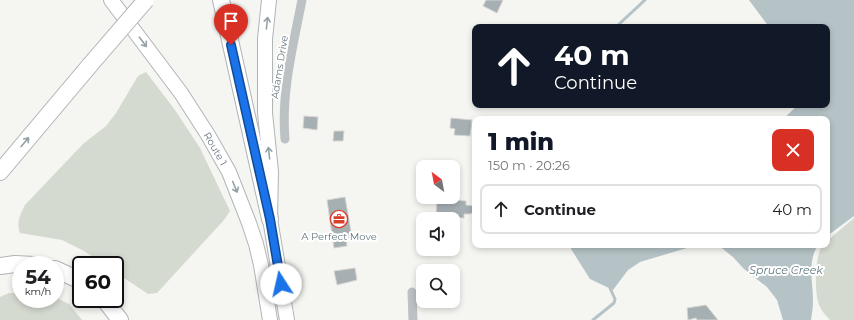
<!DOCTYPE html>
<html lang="en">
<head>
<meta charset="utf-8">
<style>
	body { margin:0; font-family:Montserrat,sans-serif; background:#f6f6f6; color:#202124; height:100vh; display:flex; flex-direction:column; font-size:15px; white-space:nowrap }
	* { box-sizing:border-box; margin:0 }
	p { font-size:13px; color:#757577 }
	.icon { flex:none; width:22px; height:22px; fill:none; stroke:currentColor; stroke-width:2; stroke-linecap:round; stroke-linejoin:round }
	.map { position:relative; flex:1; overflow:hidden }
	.details { position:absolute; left:472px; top:116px; width:358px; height:132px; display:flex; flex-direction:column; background:#fff; border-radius:8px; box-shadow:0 2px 6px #0003 }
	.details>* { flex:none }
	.guide { position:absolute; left:472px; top:24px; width:358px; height:84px; border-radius:8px; box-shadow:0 2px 6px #0003; background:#111827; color:#fff; overflow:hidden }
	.needle { width:26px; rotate:328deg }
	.fabs { position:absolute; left:416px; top:160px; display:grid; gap:8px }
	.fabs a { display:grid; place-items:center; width:44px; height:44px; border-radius:8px; background:#fff; box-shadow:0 2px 6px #0003; font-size:20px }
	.speed { position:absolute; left:12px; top:256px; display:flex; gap:8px; font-size:20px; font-weight:700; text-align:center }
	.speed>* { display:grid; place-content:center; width:52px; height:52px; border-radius:50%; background:#fff; box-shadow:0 2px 6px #0003; line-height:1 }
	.speed small { font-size:10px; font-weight:400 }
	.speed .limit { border:2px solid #111; border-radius:6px; background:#fff; color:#111 }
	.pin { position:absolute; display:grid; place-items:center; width:34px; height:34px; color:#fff; margin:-41px -17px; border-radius:50% 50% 50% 0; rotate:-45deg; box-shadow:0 0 4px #0007 }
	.pin .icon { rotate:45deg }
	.me { position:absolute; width:44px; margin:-22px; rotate:350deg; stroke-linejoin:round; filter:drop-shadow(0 0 3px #0008) }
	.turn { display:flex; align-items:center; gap:14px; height:84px; padding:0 16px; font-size:18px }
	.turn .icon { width:52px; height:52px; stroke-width:2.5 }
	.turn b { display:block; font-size:28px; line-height:34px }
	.round { display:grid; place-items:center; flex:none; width:42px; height:42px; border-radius:8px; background:#f6f6f6 }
	.summary { display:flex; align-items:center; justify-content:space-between; height:68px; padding:0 16px }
	h1 { font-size:24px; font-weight:800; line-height:30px; color:#111827 }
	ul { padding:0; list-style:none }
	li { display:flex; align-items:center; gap:12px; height:50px; margin:0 8px 6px; padding:0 8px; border:2px solid #e0e0e0; border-radius:8px }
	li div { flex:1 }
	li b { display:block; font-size:15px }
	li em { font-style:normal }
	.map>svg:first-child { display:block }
</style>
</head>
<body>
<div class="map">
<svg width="854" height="320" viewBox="0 0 854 320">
	<rect width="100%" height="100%" fill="#f5f5f2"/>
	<g fill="#d5dad1">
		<path d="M146,72L175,110L200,148L230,211L224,220L157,293L148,294L115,272V265H105L84,251L62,240L20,233C16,222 20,215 25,205L83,144L106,126L116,113L138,76Z"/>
		<path d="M854,218V320H830C827,316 822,312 820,307C814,296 814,255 823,245H827V241Z"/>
		<polygon points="9,293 21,293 21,299 55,299 55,297 69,304 82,320 0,320 0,297"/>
	</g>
	<g fill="#b5c3c6">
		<polygon points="749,0 854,0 854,216 827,236 827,119 783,119 798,105 827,105 827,27 769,27"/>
		<polygon points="571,245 697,245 640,262 628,270 613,290 590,279 571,249"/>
		<path d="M718,245H818C807,262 813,281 813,301C813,307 812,314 811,320H783L777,300L767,287L744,269L733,257Z"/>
	</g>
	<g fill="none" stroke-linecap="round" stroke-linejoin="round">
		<g stroke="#b5c3c6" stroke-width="3">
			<polyline points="616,27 645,0"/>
			<polyline points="593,320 614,303 615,299 610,288"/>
		</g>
	</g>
	<g fill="#a6afb2" stroke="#d7d6d4">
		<polygon points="486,0 503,0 497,13 483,6"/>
		<polygon points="304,116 318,117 317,130 303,128"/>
		<polygon points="451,118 472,120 470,136 454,135 455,129 450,128"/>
		<polygon points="334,131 344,131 343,141 333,141"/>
		<polygon points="345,197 352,237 346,238 347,246 334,248 327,200"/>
		<polygon points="437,199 466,201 466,205 474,206 473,213 470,214 464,214 464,218 436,216"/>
		<polygon points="355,268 357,280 337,285 334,271"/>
		<polygon points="706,305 718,320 697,320 696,318 688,320 687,308"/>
	</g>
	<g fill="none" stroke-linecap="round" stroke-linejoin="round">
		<defs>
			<g id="primary">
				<path id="s1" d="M111,0L181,93L208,135L229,172L249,223L256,244L261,265L270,320"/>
				<polyline points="269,0 265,39 265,113 271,172 270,219 287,320"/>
			</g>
			<g id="highway">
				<polyline points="221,0 270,219"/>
				<polyline points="0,172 90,65"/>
				<polyline points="0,266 15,264 34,265"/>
				<polyline points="55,269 81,281"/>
				<polyline points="104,299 120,320"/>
			</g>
		</defs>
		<use href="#primary" stroke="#b0b5b8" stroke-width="16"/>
		<use href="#highway" stroke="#afb4b6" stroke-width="18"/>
		<g stroke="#bcc1c3" stroke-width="9">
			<path d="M285,139C281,92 293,46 302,0"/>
			<polyline points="412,292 413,320"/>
		</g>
		<use href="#primary" stroke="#fff" stroke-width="14"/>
		<use href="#highway" stroke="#fff" stroke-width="16"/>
		<defs>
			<polyline id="highway-bridge" points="90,65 146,0"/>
		</defs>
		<use href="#highway-bridge" stroke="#afb4b6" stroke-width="18" stroke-linecap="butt"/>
		<use href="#highway-bridge" stroke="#fff" stroke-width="16"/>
	</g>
	<defs><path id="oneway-shaft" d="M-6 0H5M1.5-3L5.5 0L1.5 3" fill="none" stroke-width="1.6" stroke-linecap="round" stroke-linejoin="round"/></defs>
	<g stroke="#94a1a7">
		<use href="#oneway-shaft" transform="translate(267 23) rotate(-84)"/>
		<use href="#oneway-shaft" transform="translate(143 42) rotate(53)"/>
		<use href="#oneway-shaft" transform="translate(25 142) rotate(-50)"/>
		<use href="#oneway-shaft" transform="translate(269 153) rotate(-96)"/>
		<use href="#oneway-shaft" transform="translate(235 187) rotate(68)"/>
	</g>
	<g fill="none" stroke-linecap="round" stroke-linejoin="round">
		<defs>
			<polyline id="route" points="231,45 270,219 281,284"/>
		</defs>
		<use href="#route" stroke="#114b97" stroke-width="10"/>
		<use href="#route" stroke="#1a73e8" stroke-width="7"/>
	</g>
	<defs>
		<symbol id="office-ring" viewBox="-11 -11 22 22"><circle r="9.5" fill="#fff" stroke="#da3f2d" stroke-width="1.5"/><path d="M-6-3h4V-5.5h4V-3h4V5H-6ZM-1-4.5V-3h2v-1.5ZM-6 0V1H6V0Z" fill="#da3f2d"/></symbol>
	</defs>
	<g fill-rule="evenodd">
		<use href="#office-ring" x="329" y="209" width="20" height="20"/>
	</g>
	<g text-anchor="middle" stroke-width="4" stroke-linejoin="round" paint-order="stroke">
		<g font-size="10" fill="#667981" stroke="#fff">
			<text transform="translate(279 67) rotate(-81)" y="4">Adams Drive</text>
			<text dy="4" stroke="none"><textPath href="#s1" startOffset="182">Route 1</textPath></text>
		</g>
		<g font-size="10" fill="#667981" stroke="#fff">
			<text x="339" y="240">A Perfect Move</text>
		</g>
		<g font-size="11" font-style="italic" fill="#617a7f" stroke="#fff">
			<text x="786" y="274">Spruce Creek</text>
		</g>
	</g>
</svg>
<div class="fabs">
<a><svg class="needle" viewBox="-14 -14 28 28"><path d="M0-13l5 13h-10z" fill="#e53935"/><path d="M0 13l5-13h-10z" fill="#757577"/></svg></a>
<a><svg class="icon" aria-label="sound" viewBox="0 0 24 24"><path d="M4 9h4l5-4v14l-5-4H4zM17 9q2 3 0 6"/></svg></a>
<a><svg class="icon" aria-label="search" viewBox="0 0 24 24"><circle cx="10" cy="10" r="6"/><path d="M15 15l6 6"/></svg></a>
</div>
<div class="speed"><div>54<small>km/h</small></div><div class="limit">60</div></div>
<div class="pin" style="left:231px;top:45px;background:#d93025"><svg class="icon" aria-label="arrive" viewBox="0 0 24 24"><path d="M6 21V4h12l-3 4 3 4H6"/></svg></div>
<svg class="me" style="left:281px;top:284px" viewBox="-20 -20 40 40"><circle r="19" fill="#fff"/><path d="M0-13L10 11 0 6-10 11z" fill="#1a73e8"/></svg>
<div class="guide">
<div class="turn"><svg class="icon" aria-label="ahead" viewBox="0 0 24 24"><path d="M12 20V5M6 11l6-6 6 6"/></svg><div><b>40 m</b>Continue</div></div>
</div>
<section class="details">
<div class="summary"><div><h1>1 min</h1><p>150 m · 20:26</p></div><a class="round" style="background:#d93025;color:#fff"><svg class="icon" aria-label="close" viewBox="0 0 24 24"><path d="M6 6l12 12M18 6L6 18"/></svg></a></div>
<ul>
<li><svg class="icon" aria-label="ahead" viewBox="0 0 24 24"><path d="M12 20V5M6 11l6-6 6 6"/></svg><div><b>Continue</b></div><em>40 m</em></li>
</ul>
</section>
</div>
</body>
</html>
